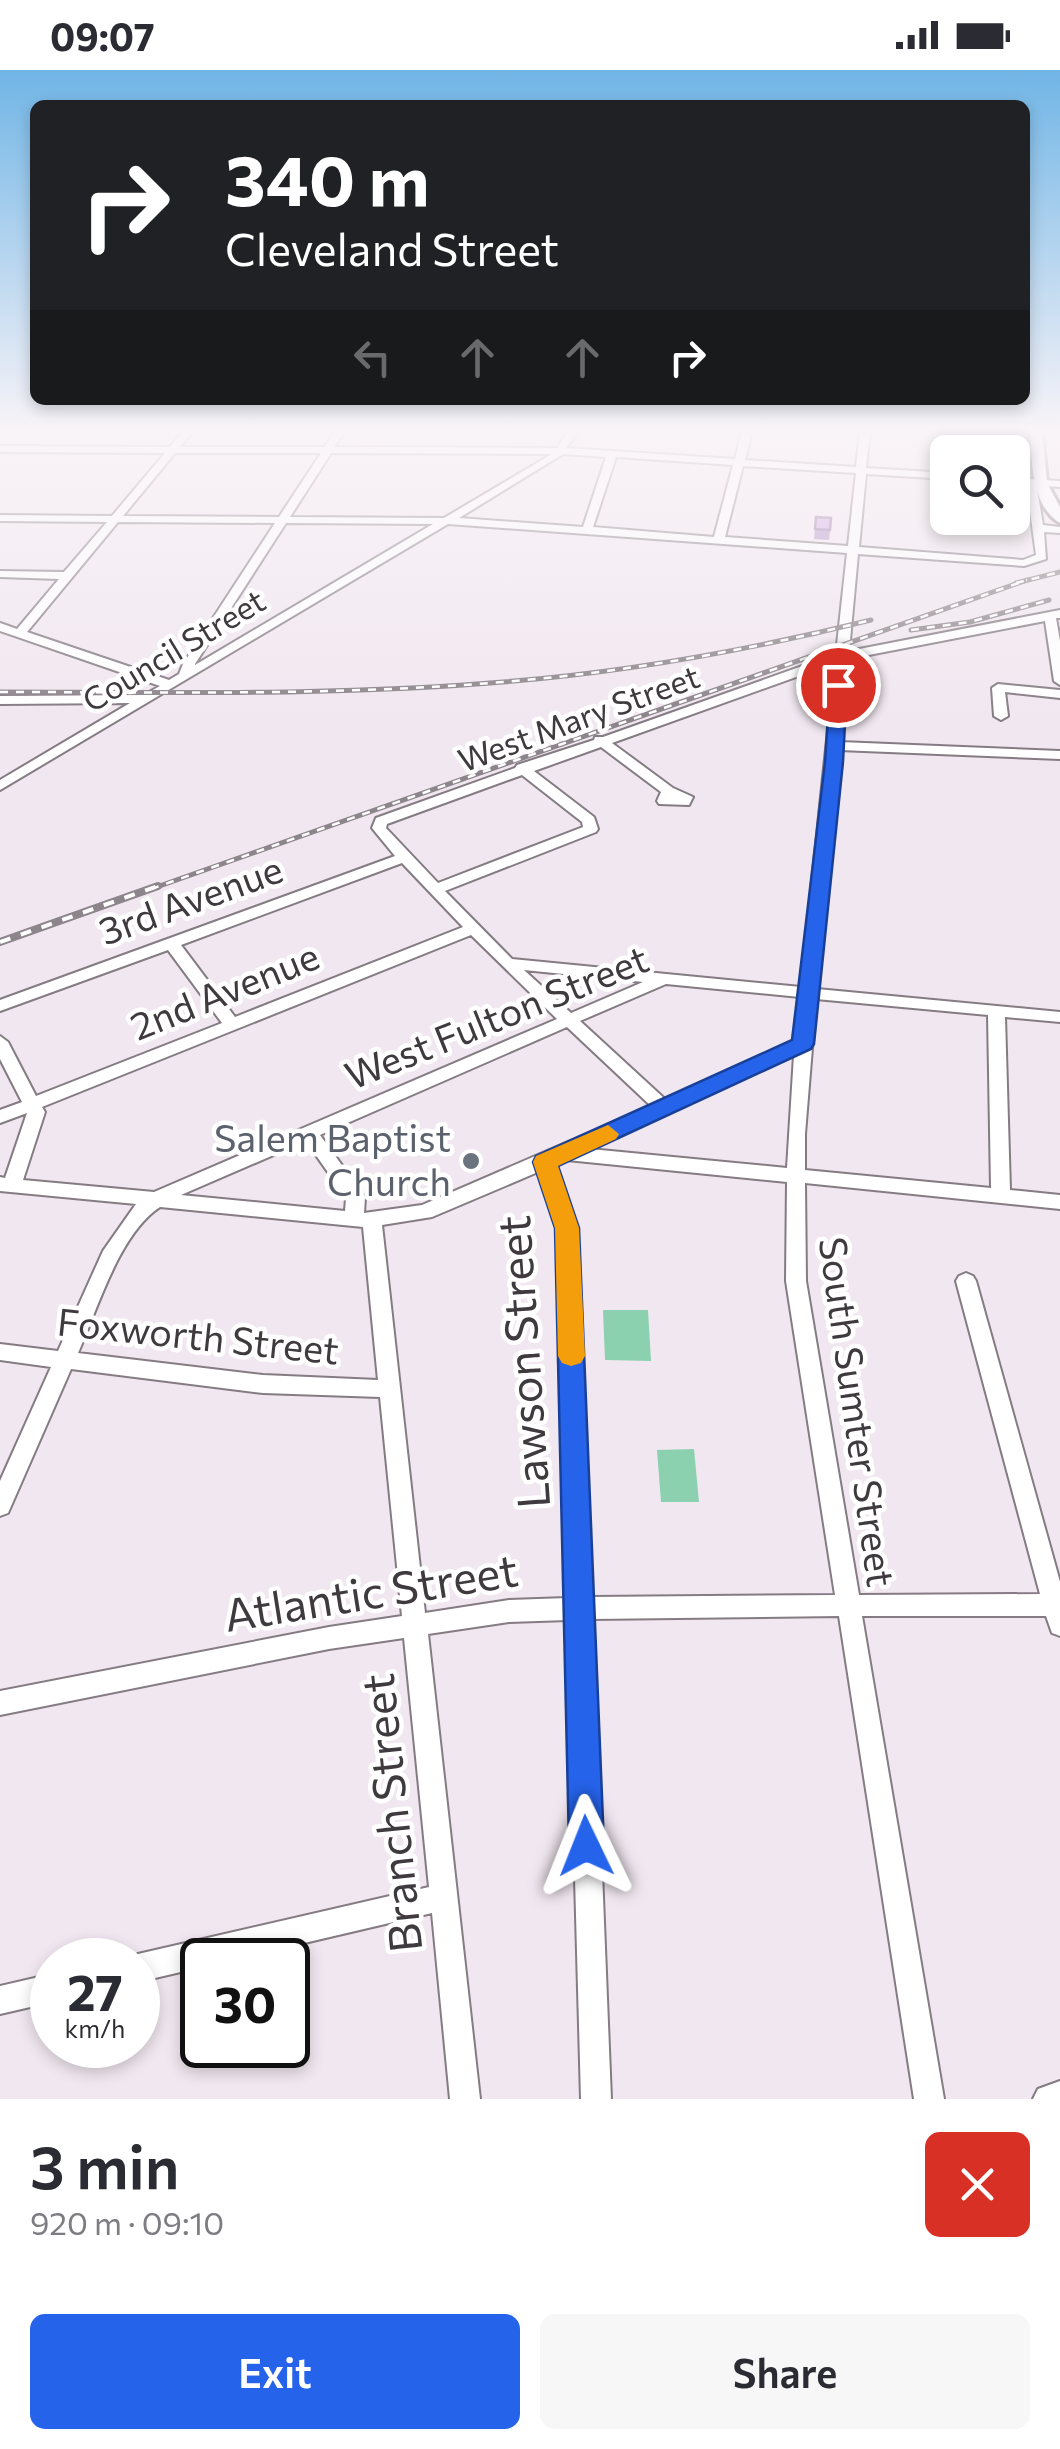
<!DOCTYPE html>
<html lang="en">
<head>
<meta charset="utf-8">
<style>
	body { margin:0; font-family:Commissioner,sans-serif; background:#f7f7f7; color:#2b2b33; height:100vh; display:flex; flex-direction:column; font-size:38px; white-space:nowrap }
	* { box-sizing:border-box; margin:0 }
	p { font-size:32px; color:#7c7c81 }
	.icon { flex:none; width:55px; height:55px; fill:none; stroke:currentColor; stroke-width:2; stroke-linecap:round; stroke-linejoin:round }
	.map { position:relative; height:2029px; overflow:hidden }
	.details { display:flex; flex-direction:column; background:#fff; flex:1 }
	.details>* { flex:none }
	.banner { position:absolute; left:30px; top:30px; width:1000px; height:305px; border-radius:15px; box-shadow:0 5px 15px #0003; background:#202124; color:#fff; overflow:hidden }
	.controls { position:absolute; left:930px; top:365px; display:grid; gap:20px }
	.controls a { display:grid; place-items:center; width:100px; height:100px; border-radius:15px; background:#fff; box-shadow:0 5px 15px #0003; font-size:50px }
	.speed { position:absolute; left:30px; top:1868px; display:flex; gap:20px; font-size:50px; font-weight:700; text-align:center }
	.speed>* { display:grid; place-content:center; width:130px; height:130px; border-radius:50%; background:#fff; box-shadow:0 5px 15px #0003; line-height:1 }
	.speed small { font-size:25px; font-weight:400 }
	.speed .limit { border:5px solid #111; border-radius:15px; background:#fff; color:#111 }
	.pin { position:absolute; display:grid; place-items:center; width:85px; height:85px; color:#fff; margin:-42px; border:5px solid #fff; border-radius:50%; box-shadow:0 2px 10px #0007 }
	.me { position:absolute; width:110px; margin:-55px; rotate:358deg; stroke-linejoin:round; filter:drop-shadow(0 0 8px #0008) }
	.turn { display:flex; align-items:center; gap:35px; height:210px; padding:0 30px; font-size:45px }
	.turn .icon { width:130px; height:130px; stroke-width:2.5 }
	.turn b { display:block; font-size:70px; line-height:85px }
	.lanes { display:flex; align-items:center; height:95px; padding:0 30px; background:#0003; justify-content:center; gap:50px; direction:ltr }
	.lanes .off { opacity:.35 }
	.round { display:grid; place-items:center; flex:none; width:105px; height:105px; border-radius:15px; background:#f7f7f7 }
	.headline { display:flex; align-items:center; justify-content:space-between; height:170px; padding:0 30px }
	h1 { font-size:60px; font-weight:600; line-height:75px }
	.action { display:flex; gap:20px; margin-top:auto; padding:20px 30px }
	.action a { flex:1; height:115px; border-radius:15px; background:#2563eb; color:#fff; font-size:40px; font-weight:600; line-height:115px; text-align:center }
	.action a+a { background:#f7f7f7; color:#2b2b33 }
	.status { display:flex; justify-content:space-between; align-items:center; height:70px; padding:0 50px; background:#fff; direction:ltr }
	.status svg { height:28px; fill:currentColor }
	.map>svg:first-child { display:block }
</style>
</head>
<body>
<div class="status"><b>09:07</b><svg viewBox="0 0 49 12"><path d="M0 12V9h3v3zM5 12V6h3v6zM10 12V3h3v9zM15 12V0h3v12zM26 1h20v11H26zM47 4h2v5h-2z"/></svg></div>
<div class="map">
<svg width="1060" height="2029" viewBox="0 0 1060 2029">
	<rect width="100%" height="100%" fill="#f1e7f0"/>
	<g fill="#8bd1b0">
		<polygon points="603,1240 648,1240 651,1291 605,1290"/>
		<polygon points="694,1379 699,1432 661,1432 657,1380"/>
	</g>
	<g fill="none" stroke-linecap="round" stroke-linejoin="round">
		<defs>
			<g id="minor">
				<path d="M183,361H193L180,377H325L335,361H345L334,377L557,378L568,361H578L566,378L735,389L742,361H752L745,390L856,397L860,361H870L866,398L948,403V409L866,404L859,477L1023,490L1036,485L1027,418L1029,415L1012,414V408L1060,411V417L1042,416L1037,419L1043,455L1060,457V463L1044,462L1046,489L1024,496L858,484L849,581L1060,540V548H1056L1060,571V615L1054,611L1045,551L848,589L840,672L1060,681V689L839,680L817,919L1060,942V952L1005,947L1010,1120L1060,1125V1139L805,1113L806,1211L859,1525L1040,1524L956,1211L959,1206L966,1203L973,1206L976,1211L1060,1512V1566L1052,1563L1046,1546H862L944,2029H914L839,1546L592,1549L611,2029H581L568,1550L509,1552L428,1564L480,2029H450L432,1843L232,1890H202V1897L138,1912V1890H127L138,1884L429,1817L404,1568L329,1579L0,1645V1621L329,1557L402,1546L380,1327L263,1323L71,1299L8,1443L0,1446V1411L51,1297L0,1290V1274L58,1281L103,1181L136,1134L0,1121V1107L5,1108L27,1043L0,1053V1040L22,1032L0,989V966L8,972L36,1026L222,953L168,880L0,941V930L395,786L372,758L376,748L515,698L517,695L594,670L595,667H603L836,584L847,483L448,454L0,720V710L130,633L0,634V626L144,625L160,616L0,561V553L17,559L59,509L0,507V501L64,502L107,452L0,451V445L112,446L165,383L0,382V376L170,377ZM175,383H321L279,447L123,446ZM331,383L552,384L444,448L290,447ZM563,384L606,387L583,457L459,448ZM616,387L733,395L714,467L593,457ZM743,396L856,403L848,476L725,467ZM118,452L275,453L183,594L179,604L169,610L27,562ZM286,453L433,454L195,595V594ZM835,593L801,917L512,889L445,821L596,762L598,759L594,747L534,701L601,677L661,722L657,731L659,734L689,735L693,727L673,718L612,673ZM522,705L582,752L583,757L438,813L386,758L387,754ZM402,793L463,857L235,947L181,875ZM471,865L557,949L154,1122L23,1110L45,1042L42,1037ZM524,900L643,912L571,943ZM666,914L800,927L795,971L666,1030L580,951ZM816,929L988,945L991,1118L805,1100V1064ZM567,957L651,1036L422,1135L364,1143L365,1127L320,1065ZM794,985L787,1098L590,1079ZM306,1071L346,1128L345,1141L181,1125ZM567,1090L787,1112L786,1211L835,1525L591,1527L577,1158L554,1095ZM538,1102L557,1158L567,1528L509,1530L425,1543L382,1155L432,1147ZM160,1137L363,1157L378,1310L263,1305L78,1283C98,1238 119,1164 160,1137Z"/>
				<polygon points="998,614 1060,620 1060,628 1005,622 1008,646 1001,650 994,646 992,618"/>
				<polygon points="52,1904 52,1932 0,1944 0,1916"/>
				<polygon points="1060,2011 1060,2029 1033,2029 1038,2019"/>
			</g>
			<path id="major" d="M1030,361H1042L1047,413L1060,437V453C1031,436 1032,391 1030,361Z"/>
		</defs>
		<use href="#minor" stroke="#847b83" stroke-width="4"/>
		<use href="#major" stroke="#847b83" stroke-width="6"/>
		<use href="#minor" fill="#fff" fill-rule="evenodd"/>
		<use href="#major" fill="#fff" fill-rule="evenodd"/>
		<defs>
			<g id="rail-far1">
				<polyline points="1016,513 1060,502"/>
				<polyline points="911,560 970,552 1049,530"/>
				<path d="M0,622C168,622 336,626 503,612C628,602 750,580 871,550"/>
				<polyline points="151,819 1027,510"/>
			</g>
			<polyline id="rail" points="0,872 158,816"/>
		</defs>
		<use href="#rail-far1" stroke="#8c858b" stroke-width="5"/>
		<use href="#rail" stroke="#8c858b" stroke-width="8"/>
		<use href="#rail-far1" stroke="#fff" stroke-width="2.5" stroke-dasharray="8" stroke-linecap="butt"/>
		<use href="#rail" stroke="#fff" stroke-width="4" stroke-dasharray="11" stroke-linecap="butt"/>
	</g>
	<polygon fill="#af89c3" points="816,447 830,460 829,470 814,469"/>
	<polygon fill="#cc9fe3" stroke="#8f6f9f" stroke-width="2.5" points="816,447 831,448 830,460 815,459"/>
	<linearGradient id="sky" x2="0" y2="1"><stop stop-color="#70b5e6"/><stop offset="0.56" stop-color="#f9f4f8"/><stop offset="1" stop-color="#f9f4f8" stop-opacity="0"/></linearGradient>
	<rect width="1060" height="645" fill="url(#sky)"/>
	<polygon fill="#2563eb" stroke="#184099" stroke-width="2.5" points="838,610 847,615 843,692 814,974 811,979 558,1096 579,1158 604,1776 599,1788 586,1793 574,1788 569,1776 555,1158 533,1092 536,1086 792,970 825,692 830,615"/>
	<polygon fill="#f59e0b" points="608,1055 619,1064 616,1069 558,1096 579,1158 585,1286 581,1293 571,1296 562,1293 558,1286 555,1158 533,1092 536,1086"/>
	<circle fill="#6b7280" stroke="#fff" stroke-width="4" cx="471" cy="1091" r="10"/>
	<g text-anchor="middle" stroke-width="9" stroke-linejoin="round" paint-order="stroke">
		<g font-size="32" fill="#3e3a3d" stroke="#fff">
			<text transform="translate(174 581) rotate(-31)" y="11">Council Street</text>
			<text transform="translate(579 649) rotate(-20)" y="11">West Mary Street</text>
		</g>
		<g font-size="38" fill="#3e3a3d" stroke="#fff">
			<text transform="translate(191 831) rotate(-20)" y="13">3rd Avenue</text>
			<text transform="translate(225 922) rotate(-22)" y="13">2nd Avenue</text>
			<text transform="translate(497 948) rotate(-22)" y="13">West Fulton Street</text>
			<text transform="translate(198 1267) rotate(6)" y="13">Foxworth Street</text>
			<text transform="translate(856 1342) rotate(82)" y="13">South Sumter Street</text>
		</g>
		<g font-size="38" fill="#5b616d" stroke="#fff" text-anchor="end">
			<text x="451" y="1082">Salem Baptist<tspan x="451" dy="44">Church</tspan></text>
		</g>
		<g font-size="45" fill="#3e3a3d" stroke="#fff">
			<text transform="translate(524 1292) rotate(-94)" y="16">Lawson Street</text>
			<text transform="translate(371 1523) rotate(-9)" y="16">Atlantic Street</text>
			<text transform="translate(392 1743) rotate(-96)" y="16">Branch Street</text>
		</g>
	</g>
</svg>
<div class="controls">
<a><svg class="icon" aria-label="search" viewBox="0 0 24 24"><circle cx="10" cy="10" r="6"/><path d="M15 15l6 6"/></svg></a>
</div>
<div class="speed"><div>27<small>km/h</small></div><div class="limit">30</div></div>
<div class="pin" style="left:838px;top:615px;background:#d93025"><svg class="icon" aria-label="arrive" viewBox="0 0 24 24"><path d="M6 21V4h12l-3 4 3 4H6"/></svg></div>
<svg class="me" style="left:586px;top:1776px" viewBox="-20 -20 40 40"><path d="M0-17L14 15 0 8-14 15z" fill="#2563eb" stroke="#fff" stroke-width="4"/></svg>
<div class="banner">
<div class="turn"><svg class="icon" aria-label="right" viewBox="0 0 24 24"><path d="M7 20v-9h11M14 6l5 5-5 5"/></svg><div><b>340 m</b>Cleveland Street</div></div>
<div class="lanes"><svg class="icon off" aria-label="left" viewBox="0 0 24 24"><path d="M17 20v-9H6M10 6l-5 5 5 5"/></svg><svg class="icon off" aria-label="ahead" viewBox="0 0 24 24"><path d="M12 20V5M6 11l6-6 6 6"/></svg><svg class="icon off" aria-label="ahead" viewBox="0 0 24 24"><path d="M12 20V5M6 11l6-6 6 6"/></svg><svg class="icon" aria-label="right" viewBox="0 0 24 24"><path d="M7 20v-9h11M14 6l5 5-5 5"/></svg></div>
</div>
</div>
<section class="details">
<div class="headline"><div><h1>3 min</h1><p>920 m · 09:10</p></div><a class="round" style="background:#d93025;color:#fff"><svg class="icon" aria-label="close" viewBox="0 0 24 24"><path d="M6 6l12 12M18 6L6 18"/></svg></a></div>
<div class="action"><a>Exit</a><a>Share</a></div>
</section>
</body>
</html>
